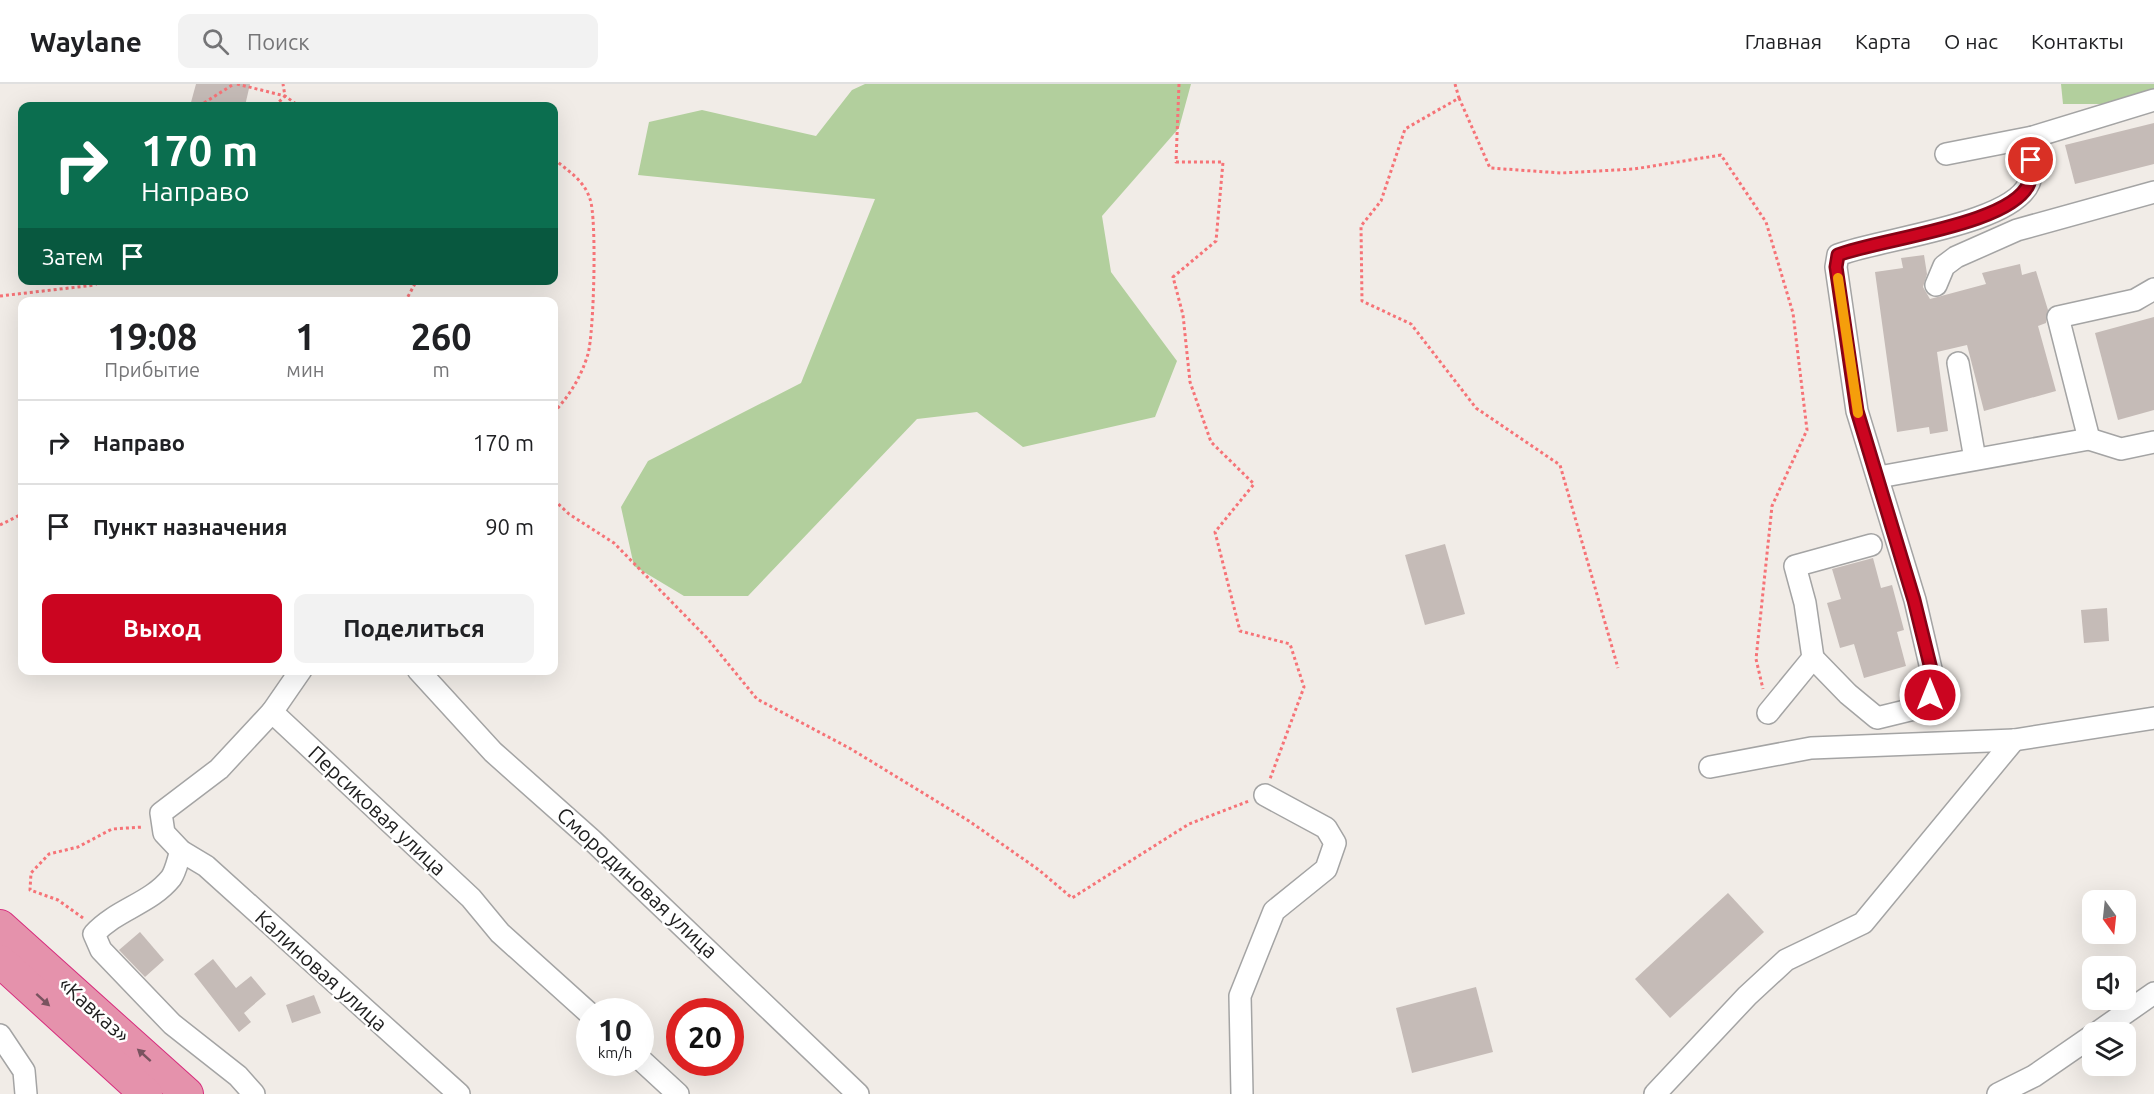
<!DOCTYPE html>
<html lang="ru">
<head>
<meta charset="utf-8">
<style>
	body { margin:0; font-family:Ubuntu,sans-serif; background:#f2f2f2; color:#202124; height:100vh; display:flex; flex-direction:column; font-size:22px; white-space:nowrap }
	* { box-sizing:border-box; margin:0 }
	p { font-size:20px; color:#757577 }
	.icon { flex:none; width:33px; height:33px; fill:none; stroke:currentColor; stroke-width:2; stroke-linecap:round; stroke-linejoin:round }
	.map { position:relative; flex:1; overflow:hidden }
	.drawer { position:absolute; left:18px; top:213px; width:540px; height:378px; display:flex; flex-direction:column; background:#fff; border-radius:12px; box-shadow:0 6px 24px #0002 }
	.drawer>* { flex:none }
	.top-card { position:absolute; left:18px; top:18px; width:540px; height:183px; border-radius:12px; box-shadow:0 6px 24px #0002; background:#0b6e4f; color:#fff; overflow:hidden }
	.needle { width:39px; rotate:165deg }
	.fabs { position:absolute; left:2082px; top:806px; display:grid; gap:12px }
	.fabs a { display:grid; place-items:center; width:54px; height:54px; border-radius:12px; background:#fff; box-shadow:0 6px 24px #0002; font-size:30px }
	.speed { position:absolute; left:576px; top:914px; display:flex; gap:12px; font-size:30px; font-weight:700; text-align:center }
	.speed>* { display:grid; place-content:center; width:78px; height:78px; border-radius:50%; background:#fff; box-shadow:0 6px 24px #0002; line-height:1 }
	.speed small { font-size:15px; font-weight:400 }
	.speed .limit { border:9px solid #d22; background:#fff; color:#111 }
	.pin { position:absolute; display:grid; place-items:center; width:51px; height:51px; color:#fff; margin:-26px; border:3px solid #fff; border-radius:50%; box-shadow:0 2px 6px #0007 }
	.me { position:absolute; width:66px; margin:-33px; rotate:0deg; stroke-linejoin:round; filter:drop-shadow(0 0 4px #0008) }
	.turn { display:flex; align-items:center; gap:21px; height:126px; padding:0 24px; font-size:27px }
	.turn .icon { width:78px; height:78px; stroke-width:2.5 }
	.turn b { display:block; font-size:42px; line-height:51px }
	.then { display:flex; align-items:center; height:57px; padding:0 24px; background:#0003; gap:12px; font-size:22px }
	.eta { display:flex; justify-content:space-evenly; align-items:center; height:102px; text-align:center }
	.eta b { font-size:36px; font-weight:700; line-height:42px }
	.cta { display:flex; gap:12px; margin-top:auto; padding:12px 24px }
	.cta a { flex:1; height:69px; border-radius:12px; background:#cb0520; color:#fff; font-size:24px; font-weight:700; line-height:69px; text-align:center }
	.cta a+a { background:#f2f2f2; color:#202124 }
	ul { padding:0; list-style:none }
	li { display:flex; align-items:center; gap:18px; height:84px; padding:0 24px; border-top:2px solid #e0e0e0 }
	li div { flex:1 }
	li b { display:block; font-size:22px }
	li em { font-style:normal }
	header { display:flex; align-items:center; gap:36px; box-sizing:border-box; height:84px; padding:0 30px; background:#fff; border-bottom:2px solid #e0e0e0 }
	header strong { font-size:28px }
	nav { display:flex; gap:33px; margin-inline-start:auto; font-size:21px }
	.search { width:420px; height:54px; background:#f2f2f2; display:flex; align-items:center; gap:15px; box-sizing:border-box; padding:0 21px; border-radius:12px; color:#757577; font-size:22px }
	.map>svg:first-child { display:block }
</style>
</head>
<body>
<header>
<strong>Waylane</strong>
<div class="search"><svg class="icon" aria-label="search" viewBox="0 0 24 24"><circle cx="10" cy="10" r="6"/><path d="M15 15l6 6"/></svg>Поиск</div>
<nav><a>Главная</a><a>Карта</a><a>О нас</a><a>Контакты</a></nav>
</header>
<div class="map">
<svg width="2154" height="1010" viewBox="0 0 2154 1010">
	<rect width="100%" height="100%" fill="#f1ece7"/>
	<g fill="#b2cf9d">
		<polygon points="865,0 1191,0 1179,44 1102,132 1111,188 1177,277 1155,333 1023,363 977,328 917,335 748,512 684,512 634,482 621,423 648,377 801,299 875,115 638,91 649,38 702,26 816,52 852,6"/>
		<polygon points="2061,0 2154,0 2154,11 2125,20 2063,20"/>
	</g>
	<g fill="#c5bbb7">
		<polygon points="196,0 250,0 245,22 190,22"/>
		<polygon points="2154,39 2154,80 2075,100 2065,61"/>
		<polygon points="1924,171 1927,190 1923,203 1930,215 1986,200 1982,189 2020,180 2022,191 2036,187 2048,226 2046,239 2038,242 2056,307 1984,327 1967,261 1937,268 1948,347 1930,350 1929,343 1897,348 1875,188 1903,184 1901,174"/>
		<polygon points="2154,233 2154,326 2118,336 2095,249"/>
		<polygon points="1445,460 1465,530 1425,541 1405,471"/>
		<polygon points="1873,474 1881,504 1892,501 1904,546 1897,548 1906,582 1864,594 1854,560 1840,564 1827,519 1841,515 1832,485"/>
		<polygon points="2107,524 2109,557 2084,559 2081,526"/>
		<polygon points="1728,809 1764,848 1670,934 1635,895"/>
		<polygon points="140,848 164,876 145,893 119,866"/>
		<polygon points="213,875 236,904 251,892 266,910 244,929 251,938 239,948 194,890"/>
		<polygon points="1476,903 1493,968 1412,989 1396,924"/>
		<polygon points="314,911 321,929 292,939 286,921"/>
	</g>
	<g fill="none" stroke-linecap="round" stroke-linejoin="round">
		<defs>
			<g id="minor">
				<polyline points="1946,70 2033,53 2154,16"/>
				<polyline points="1936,201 1944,182 1956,173 2017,146 2154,108"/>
				<polyline points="1958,279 1975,375"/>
				<polyline points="2089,355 2058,233 2135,216 2154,205"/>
				<polyline points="1879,393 2089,355 2121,365 2154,358"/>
				<path d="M1813,574L1848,610L1877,634L1918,624L1930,611L1931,585L1915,516L1857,327L1836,183L1838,171C1878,155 2012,141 2029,99C2034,87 2032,67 2033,53"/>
				<polyline points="418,586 493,668 592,756 858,1010"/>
				<polyline points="272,628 301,586"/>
				<polyline points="1768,629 1813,574 1805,519 1795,482 1871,461"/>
				<polyline points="1710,683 1811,664 2014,656 2154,634"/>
				<path d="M181,767C178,775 176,787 171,794C150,820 117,825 94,850L101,866L172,940L238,992L254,1010"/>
				<polyline points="2098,948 2154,909"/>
				<polyline points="0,951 24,987 26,1010"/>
				<polyline points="640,975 678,1010"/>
				<polyline points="459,1010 206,782 181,767 164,749 161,729 219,685 272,628 471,814 500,849 590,930"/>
				<polyline points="1242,1010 1240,912 1274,827 1326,785 1335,759 1326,744 1265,711"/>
				<polyline points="1655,1010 1747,912 1786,876 1863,839 2014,656"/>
				<polyline points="1998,1010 2034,992 2092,952"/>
			</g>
			<g id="highway">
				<polyline points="0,842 187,1010"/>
				<polyline points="0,877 146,1010"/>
			</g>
		</defs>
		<use href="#minor" stroke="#a4a4a4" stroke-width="24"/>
		<use href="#highway" stroke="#d72c7d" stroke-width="34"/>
		<g stroke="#f67377" stroke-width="3" stroke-dasharray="3 3" stroke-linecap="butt">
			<polyline points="237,0 285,12 299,22"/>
			<polyline points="1179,0 1176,78 1223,78 1216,157 1173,193 1183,231 1190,298 1211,358 1254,400 1215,448 1240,547 1290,560 1304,603 1270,695"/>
			<polyline points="1455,0 1459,14 1405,45 1381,117 1361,142 1362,217 1411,240 1476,324 1560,381 1618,584"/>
			<polyline points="1459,14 1490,84 1561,89 1634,85 1721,71 1766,138 1793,229 1807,346 1772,422 1756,575 1763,605"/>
			<polyline points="199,22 234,0"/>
			<polyline points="275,22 285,12 283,0"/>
			<path d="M554,75C568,87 584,96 590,115C597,134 594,248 588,270C581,293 570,311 554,328"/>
			<polyline points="0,212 95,201 99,196"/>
			<polyline points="405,218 417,196"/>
			<polyline points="554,416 569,430 614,459 707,554 757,615 851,665 969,737 1039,786 1072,814 1189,740 1249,717"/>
			<polyline points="0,441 22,430"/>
			<polyline points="83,834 58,816 30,806 31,789 49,770 78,763 112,745 143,743"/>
		</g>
		<use href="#minor" stroke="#fff" stroke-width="21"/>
		<use href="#highway" stroke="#e592ac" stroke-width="32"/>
	</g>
	<defs><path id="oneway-solid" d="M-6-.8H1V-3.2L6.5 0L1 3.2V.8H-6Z" transform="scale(1.5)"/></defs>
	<g fill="#79535f">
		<use href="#oneway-solid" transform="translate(43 916) rotate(42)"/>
		<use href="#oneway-solid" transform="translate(144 971) rotate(-138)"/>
	</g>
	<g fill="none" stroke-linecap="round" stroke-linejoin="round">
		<defs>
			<path id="route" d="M1930,611L1931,585L1914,516L1857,327L1836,183L1838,171C1878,155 2013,141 2029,99C2032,93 2031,83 2031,76"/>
		</defs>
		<use href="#route" stroke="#840315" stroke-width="15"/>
		<use href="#route" stroke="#cb0520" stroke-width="10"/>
		<polyline stroke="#f59e0b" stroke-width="10" points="1838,194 1858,329"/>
	</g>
	<g text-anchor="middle" stroke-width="5" stroke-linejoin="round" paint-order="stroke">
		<g font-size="21" fill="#202020" stroke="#fff">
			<text transform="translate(377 727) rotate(43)" y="7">Персиковая улица</text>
			<text transform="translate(637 799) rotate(43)" y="7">Смородиновая улица</text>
			<text transform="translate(321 887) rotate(42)" y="7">Калиновая улица</text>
			<text transform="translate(94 926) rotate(42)" y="7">«Кавказ»</text>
		</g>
	</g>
</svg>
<div class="fabs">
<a><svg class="needle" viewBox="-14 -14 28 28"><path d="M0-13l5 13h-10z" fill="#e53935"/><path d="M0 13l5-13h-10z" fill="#757577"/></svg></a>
<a><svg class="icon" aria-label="sound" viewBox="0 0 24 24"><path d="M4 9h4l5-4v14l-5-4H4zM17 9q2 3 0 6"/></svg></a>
<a><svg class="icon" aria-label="layers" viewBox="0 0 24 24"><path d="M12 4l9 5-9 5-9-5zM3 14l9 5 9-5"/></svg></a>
</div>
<div class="speed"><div>10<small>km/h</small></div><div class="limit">20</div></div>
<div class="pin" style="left:2031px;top:76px;background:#d93025"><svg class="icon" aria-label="arrive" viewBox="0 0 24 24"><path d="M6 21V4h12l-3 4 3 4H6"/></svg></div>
<svg class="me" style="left:1930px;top:611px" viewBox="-20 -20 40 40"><circle r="17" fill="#cb0520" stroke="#fff" stroke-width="3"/><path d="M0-11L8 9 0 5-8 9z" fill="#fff"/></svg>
<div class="top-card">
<div class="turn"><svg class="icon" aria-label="right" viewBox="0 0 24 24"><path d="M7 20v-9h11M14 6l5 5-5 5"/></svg><div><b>170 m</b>Направо</div></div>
<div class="then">Затем<svg class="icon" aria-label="arrive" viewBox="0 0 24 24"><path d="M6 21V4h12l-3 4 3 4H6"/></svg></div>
</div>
<section class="drawer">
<div class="eta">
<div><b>19:08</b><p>Прибытие</p></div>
<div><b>1</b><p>мин</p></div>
<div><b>260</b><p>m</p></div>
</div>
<ul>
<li><svg class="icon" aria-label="right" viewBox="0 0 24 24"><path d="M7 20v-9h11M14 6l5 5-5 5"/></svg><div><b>Направо</b></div><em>170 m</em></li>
<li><svg class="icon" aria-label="arrive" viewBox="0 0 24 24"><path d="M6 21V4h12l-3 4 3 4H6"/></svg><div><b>Пункт назначения</b></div><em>90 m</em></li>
</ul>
<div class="cta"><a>Выход</a><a>Поделиться</a></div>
</section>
</div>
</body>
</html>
